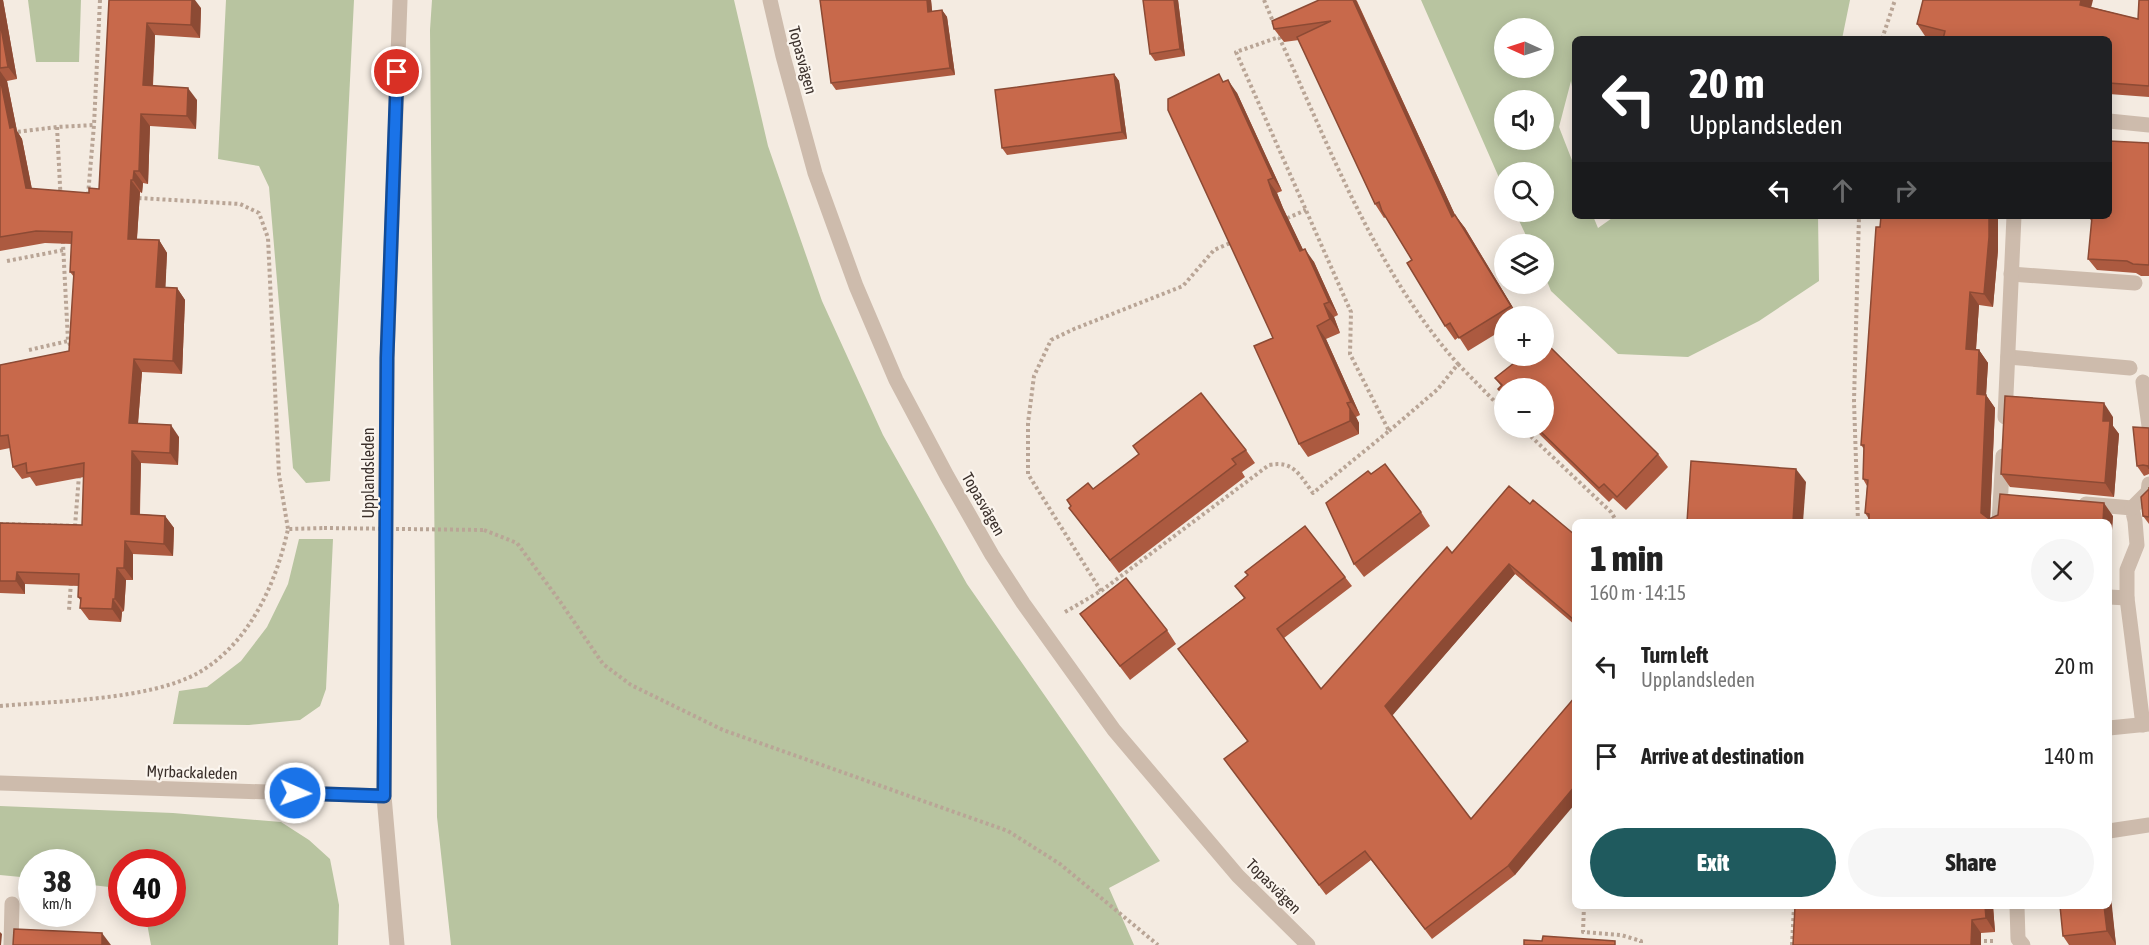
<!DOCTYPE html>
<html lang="en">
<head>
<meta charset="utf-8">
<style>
	body { margin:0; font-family:"Asap Condensed",sans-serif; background:#f6f6f6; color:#222; height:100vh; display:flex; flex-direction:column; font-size:22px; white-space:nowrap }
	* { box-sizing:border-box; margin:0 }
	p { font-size:20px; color:#767676 }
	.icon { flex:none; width:33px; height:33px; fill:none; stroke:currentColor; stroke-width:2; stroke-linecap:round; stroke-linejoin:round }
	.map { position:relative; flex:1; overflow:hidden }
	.side { position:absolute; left:1572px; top:519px; width:540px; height:390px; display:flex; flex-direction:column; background:#fff; border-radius:9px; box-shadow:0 3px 15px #0003 }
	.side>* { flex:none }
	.hud { position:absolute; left:1572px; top:36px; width:540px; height:183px; border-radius:9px; box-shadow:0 3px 15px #0003; background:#202124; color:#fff; overflow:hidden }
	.needle { width:39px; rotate:273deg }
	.controls { position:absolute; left:1494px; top:18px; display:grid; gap:12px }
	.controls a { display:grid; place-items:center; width:60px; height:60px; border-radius:50%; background:#fff; box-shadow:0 3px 15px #0003; font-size:30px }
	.speed { position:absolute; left:18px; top:849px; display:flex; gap:12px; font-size:30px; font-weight:700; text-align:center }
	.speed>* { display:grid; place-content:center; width:78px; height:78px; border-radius:50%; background:#fff; box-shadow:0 3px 15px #0003; line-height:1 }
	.speed small { font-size:15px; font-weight:400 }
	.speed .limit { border:9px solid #d22; background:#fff; color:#111 }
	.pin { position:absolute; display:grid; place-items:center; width:51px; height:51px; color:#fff; margin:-26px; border:3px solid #fff; border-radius:50%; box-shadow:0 2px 6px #0007 }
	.me { position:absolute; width:66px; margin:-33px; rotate:92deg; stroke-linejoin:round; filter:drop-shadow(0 0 4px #0008) }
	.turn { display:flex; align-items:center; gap:21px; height:126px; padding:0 18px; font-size:27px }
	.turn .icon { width:78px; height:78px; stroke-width:2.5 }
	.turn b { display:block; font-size:42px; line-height:51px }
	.lanes { display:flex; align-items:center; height:57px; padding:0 18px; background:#0003; justify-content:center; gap:30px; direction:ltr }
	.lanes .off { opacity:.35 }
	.round { display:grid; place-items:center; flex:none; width:63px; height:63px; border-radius:32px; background:#f6f6f6 }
	.head { display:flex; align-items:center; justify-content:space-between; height:102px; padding:0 18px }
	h1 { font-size:36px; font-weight:800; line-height:45px }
	.action { display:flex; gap:12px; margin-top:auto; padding:12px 18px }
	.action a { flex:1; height:69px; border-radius:36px; background:#1f5a5e; color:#fff; font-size:24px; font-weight:800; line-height:69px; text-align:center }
	.action a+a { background:#f6f6f6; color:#222 }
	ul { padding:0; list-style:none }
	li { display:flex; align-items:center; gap:18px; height:90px; padding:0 18px }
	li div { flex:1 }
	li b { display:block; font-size:22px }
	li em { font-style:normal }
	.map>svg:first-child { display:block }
</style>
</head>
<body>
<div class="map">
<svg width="2149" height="945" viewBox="0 0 2149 945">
	<rect width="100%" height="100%" fill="#f4ebe1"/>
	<g fill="#b8c4a0" fill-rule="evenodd">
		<polygon points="28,0 81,0 79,62 36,62"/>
		<polygon points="226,0 354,0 330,481 306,483 293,468 269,187 259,166 218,159"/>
		<polygon points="432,0 734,0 768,146 822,301 883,435 967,584 1160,861 1109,888 1134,945 451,945 437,817 430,30"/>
		<path d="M1421,0H1850L1842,39H1575V104L1571,81L1559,127L1575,168V216H1593L1598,228L1615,216H1818L1819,281L1759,321L1688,357L1618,354L1551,291L1544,274V244H1530L1515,212H1544V172H1504V189ZM1544,28V68H1504V28ZM1544,100V140H1504V100Z"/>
		<polygon points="299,539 333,539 326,689 320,706 300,720 249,725 173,724 179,691 207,687 241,661 267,627 288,584"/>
		<polygon points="0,806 173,813 281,822 309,840 330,859 339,905 338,945 151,945 146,918 141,914 172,914 172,862 122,862 121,897 109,887 83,884 82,862 32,862 31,878 0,875"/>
	</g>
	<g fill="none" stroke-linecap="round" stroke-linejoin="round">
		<g stroke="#b9a596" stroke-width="4" stroke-dasharray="3 3" stroke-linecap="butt">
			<polyline points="100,0 94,125 88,195 240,204 259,213 268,238 279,475 288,529"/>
			<polyline points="1264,0 1274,24"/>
			<path d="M1279,37C1330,148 1376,272 1458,364L1438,389L1389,431"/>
			<polyline points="1882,39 1895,0"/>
			<polyline points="57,127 68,341 87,375 75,526"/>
			<polyline points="0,134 57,127 94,125"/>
			<polyline points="7,261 64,250"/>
			<polyline points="29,350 68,341"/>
			<polyline points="1458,364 1504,411"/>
			<polyline points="1522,428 1611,512 1617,522"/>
			<polyline points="1858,522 1854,401 1859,216"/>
			<polyline points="0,524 75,526 69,610"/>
			<polyline points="484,530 517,543 559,600 603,664 631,685 723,730 1008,831 1060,864 1158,945"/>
			<polyline points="1101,591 1028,474 1028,423 1034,376 1051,340 1074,329 1183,286 1214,250 1306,210"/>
			<path d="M1065,612L1101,591L1269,465C1294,460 1300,476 1313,493L1389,431L1350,354L1351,312L1236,52L1279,37"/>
			<path d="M0,706C56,701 149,700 198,673C249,644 276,584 288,529L324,528"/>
			<polyline points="1584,906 1583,932 1621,935 1641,941 1641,945"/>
			<polyline points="1978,941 1995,941"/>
			<polyline points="1792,945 1794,906"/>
		</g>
		<g stroke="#cdbbac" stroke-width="15">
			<polyline points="770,0 783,56 815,173 856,286 896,380 947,476 992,555 1023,603 1114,730 1238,876 1308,945"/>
			<polyline points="2109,121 2149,125"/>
			<polyline points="2011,274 2135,283"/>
			<polyline points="2008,357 2130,368"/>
			<polyline points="2143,382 2149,426"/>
			<polyline points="2005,417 2014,216"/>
			<polyline points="2086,504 2132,508 2135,521 2137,545 2127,570 2127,598 2109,597"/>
			<polyline points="2132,508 2148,492 2149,484"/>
			<polyline points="1999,522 2003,456"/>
			<polyline points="2127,598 2143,725"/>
			<polyline points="2109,728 2149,724"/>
			<polyline points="0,783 384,796"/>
			<polyline points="2109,831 2149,825"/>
			<polyline points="2017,906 2018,939 2023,945"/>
			<polyline points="11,945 12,904"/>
			<polyline points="397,945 384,796 387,358 400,0"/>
		</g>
		<polyline stroke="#b9a596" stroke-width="4" stroke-dasharray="3 3" stroke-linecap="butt" points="324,528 484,530"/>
	</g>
	<g fill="#ac5a40">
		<polygon points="0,0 3,0 17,79 7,81 17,131 22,139 32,189 89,193 99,189 109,0 201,8 200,38 155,35 153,86 197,100 196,129 150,126 148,184 143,183 142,193 140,192 137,239 159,240 167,253 165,287 177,288 185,300 182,374 142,372 138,423 179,437 178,465 141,463 140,514 165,516 174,528 173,556 133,554 133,580 126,580 124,611 122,612 121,622 89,620 80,608 81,601 78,597 79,586 25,584 25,594 0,593 0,523 82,525 84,477 36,486 30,477 22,479 13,467 10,448 0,450 0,365 69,351 74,277 70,272 72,244 45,243 0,251"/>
		<polygon points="820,0 931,0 932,11 942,10 947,17 955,75 836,90 831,83"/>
		<polygon points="1178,0 1185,56 1155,61 1150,54"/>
		<polygon points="1319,0 1356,0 1357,1 1455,215 1465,228 1518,316 1504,316 1504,329 1468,351 1459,337 1455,340 1445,326 1412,260 1386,217 1384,218 1375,204 1299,40 1284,42 1274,29"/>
		<polygon points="2149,0 2149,97 2109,94 2109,39 1937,39 1925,36 1917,24 2091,7 2138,19"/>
		<polygon points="1114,74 1119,81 1127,139 1007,155 1002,148"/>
		<polygon points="1224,82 1237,93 1282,191 1277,193 1283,208 1303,250 1314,262 1338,315 1334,317 1340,333 1326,339 1360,415 1356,417 1359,423 1359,434 1308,457 1299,444 1273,338"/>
		<polygon points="2149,143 2149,276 2141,276 2136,273 2097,270 2088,259 2092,222 2088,216"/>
		<polygon points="1998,250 1993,307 1979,305 1976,350 1979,350 1988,363 1986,395 1995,408 1990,518 2113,516 2109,572 2109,522 1869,519 1865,513 1867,486 1863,479 1864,449 1861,445"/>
		<polygon points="1495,378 1658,454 1668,467 1626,510 1613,498 1609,502 1533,428 1544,428 1504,388 1504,398 1498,389 1501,386"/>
		<polygon points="2113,417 2113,426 2119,434 2114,497 2010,487 2001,474"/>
		<polygon points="2149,428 2149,474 2144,476 2137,466"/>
		<polygon points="1246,450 1255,463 1242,472 1245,477 1119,573 1069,508"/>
		<polygon points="1371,474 1421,512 1430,526 1364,577 1354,564"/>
		<polygon points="2149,487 2149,524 2143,516"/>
		<polygon points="1530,504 1575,535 1575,625 1515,574 1392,715 1471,819 1575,697 1515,875 1432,939 1371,860 1326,895 1231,768 1247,741 1178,649 1244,598 1235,586 1345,577 1352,586 1284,638 1321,689 1452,553"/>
		<polygon points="1080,614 1167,630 1176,644 1130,680"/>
		<polygon points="2109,886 2116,945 2069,945 2063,936 2109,906"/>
		<polygon points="1993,906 1995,932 1981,933 1981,945 1793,945"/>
	</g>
	<g fill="#8c4a34">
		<polygon points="0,0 3,0 17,79 8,67 0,22"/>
		<polygon points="192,0 195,0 201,8 200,38 191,25"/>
		<polygon points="927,0 931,0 933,19 928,12"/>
		<polygon points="1174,0 1178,0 1185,56 1180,49"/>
		<polygon points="1353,0 1356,0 1462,230 1452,217"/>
		<polygon points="2081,0 2093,0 2089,16 2080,5"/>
		<polygon points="942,10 947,17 955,75 950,68"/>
		<polygon points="147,23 155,35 152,98 143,85"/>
		<polygon points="0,71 7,81 17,131 22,139 34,200 26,188 10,128 0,78"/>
		<polygon points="1114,74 1119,81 1127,139 1122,132"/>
		<polygon points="1228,80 1237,93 1282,191 1273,178"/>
		<polygon points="188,88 197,100 196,129 187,116"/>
		<polygon points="141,114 150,126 148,184 139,171"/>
		<polygon points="134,171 143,183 142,193 133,180"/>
		<polygon points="131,180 140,192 136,251 128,239"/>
		<polygon points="1268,180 1277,193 1283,208 1310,264 1300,251 1273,195"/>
		<polygon points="1455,215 1465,228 1518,316 1511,306"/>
		<polygon points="1989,216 1998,216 1998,250 1993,307 1984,294"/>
		<polygon points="159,240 167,253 165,299 156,287"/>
		<polygon points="1305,249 1314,262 1338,315 1329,302"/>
		<polygon points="177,288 185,300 182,374 173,361"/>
		<polygon points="1970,292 1979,305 1975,362 1966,349"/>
		<polygon points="1324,304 1334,317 1340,333 1330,319"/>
		<polygon points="1317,326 1326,339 1360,415 1351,402"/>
		<polygon points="1979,350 1988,363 1986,395 1995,408 1990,522 1981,513 1977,394"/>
		<polygon points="134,359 142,372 137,435 129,423"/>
		<polygon points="1347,403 1356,417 1359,423 1359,434 1350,421"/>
		<polygon points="2104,403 2113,417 2113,426 2119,434 2114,497 2105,483 2103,421"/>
		<polygon points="171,425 179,437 178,465 170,453"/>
		<polygon points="132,451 141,463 139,526 131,514"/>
		<polygon points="1796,469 1806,482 1803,522 1793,522"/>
		<polygon points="2104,503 2113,516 2109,572 2109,522 2103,522"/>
		<polygon points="165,516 174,528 173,556 164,544"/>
		<polygon points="125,541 133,554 133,580 124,568"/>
		<polygon points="1509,564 1515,574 1392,716 1385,706"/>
		<polygon points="117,568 126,580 124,611 115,599"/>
		<polygon points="17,572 25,584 25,594 16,581"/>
		<polygon points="113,599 122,612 121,622 112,609"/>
		<polygon points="1575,786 1575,804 1515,875 1508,866"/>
		<polygon points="2109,886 2110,887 2116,945 2107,931 2104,906 2109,906"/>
		<polygon points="1985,906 1993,906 1995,932 1986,918"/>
		<polygon points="1972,920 1981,933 1981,945 1971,945"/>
		<polygon points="0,932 2,934 1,945 0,945"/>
		<polygon points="102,933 111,945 102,945"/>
	</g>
	<g fill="#c8694b" stroke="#8c4a34" stroke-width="1.5">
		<polygon points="109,0 192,0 191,25 147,23 143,85 188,88 187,116 141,114 139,171 134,171 133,180 131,180 128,239 159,240 156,287 177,288 173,361 134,359 129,423 171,425 170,453 132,451 131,514 165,516 164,544 125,541 124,568 117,568 115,599 113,599 112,609 80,608 81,598 78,597 79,574 17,572 16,581 0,581 0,523 82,525 84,463 27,473 26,463 13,467 8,435 0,436 0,365 69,351 74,272 70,272 72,232 36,231 0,237 0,78 10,128 14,127 26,188 89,193 89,188 99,189"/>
		<polygon points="820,0 927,0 928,12 942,10 950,68 831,83"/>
		<polygon points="1143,0 1174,0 1180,49 1150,54"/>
		<polygon points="1319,0 1353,0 1452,217 1455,215 1511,306 1459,338 1450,323 1445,326 1407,263 1412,260 1382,211 1379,202 1375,204 1297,37 1331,21 1274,29 1272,21"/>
		<polygon points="1923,0 2081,0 2080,5 2138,19 2139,0 2149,0 2149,86 2109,83 2109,39 1943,39 1945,31 1917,24"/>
		<polygon points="0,22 8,67 0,68"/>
		<polygon points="1114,74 1122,132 1002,148 995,90"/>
		<polygon points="1219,74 1223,82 1228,80 1273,178 1268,180 1273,195 1300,251 1305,249 1329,302 1324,304 1330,319 1317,326 1351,402 1347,403 1350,409 1350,421 1299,444 1254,346 1273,338 1168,110 1168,99"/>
		<polygon points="2109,141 2149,143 2149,265 2133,264 2127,261 2088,259 2092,217 2088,216 2109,216"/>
		<polygon points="1881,216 1989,216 1989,237 1984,294 1970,292 1966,349 1979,350 1977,394 1986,395 1981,513 1989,519 1998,515 2000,494 2104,503 2103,522 1869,522 1869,514 1865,513 1868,480 1863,479 1864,445 1861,445 1876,227 1880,227"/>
		<polygon points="1544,341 1658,454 1617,497 1604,484 1599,488 1537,428 1544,428 1544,388 1504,388 1504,395 1498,389 1502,385 1495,378 1523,356 1544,356"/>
		<polygon points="1201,393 1246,450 1232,459 1236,464 1110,560 1069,508 1071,506 1067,500 1088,483 1093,489 1139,454 1133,446"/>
		<polygon points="2005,396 2104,403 2103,421 2110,421 2105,483 2001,474"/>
		<polygon points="2133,427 2149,428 2149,469 2148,466 2143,465 2137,466"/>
		<polygon points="1691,461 1796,469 1793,522 1687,522"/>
		<polygon points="1385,464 1421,512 1354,564 1326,503 1368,471 1371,474"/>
		<polygon points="1509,486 1530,504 1533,500 1575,535 1575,617 1573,619 1509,564 1385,706 1471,819 1575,697 1575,786 1508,866 1425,929 1365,851 1319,885 1224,759 1248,741 1178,649 1245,598 1235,586 1248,575 1245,572 1305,526 1345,577 1277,629 1321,689 1447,547 1452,553"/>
		<polygon points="2149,487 2149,517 2143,516 2141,497 2149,489"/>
		<polygon points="1126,578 1167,630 1120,666 1080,614"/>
		<polygon points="1795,906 1985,906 1986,918 1972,920 1971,945 1793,945"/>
		<polygon points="2060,906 2104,906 2107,931 2063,936"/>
		<polygon points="14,929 102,933 102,945 13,945"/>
		<polygon points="1543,936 1615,941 1615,945 1524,945 1524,940 1542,941"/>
	</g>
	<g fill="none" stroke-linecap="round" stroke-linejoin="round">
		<defs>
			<polyline id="route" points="295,793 384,796 387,358 397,72"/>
		</defs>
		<use href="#route" stroke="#114b97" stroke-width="15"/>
		<use href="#route" stroke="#1a73e8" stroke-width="10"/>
	</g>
	<g text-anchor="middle" stroke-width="4.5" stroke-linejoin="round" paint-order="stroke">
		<g font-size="16" fill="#3b302b" stroke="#fbf5ee">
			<text transform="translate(803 60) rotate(75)" y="6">Topasvägen</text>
			<text transform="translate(368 473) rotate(-90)" y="6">Upplandsleden</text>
			<text transform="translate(984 504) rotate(60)" y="6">Topasvägen</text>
			<text transform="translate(192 772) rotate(2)" y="6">Myrbackaleden</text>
			<text transform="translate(1274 886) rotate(45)" y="6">Topasvägen</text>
		</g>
	</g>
</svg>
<div class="controls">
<a><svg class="needle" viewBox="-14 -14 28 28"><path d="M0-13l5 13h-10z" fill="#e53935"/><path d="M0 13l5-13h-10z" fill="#767676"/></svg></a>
<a><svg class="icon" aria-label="sound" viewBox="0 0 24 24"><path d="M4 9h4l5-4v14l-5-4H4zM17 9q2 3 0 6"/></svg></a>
<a><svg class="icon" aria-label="search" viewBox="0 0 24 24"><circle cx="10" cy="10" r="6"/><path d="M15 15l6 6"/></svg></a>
<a><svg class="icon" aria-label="layers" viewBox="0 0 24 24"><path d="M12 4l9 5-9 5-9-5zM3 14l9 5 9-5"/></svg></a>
<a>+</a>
<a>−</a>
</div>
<div class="speed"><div>38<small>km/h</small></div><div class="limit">40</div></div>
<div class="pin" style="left:397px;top:72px;background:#d93025"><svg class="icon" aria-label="arrive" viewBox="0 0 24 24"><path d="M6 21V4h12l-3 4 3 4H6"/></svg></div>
<svg class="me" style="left:295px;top:793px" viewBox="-20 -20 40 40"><circle r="17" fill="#1a73e8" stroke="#fff" stroke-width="3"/><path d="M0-11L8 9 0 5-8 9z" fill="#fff"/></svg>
<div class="hud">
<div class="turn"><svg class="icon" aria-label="left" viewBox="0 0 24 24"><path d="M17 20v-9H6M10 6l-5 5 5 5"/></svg><div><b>20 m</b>Upplandsleden</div></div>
<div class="lanes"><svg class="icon" aria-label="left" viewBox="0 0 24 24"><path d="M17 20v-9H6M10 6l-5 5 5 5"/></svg><svg class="icon off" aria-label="ahead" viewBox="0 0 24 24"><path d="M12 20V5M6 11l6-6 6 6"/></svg><svg class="icon off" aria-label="right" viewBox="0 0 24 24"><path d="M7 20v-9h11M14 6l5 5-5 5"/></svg></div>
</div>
<section class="side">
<div class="head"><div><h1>1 min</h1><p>160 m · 14:15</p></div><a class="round"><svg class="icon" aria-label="close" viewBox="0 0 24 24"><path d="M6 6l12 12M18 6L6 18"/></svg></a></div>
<ul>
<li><svg class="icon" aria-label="left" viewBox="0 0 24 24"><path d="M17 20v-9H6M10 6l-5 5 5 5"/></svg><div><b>Turn left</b><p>Upplandsleden</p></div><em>20 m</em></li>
<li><svg class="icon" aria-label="arrive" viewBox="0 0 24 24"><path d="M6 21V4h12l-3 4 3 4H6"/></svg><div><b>Arrive at destination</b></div><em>140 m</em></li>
</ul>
<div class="action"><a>Exit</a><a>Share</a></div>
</section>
</div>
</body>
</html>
